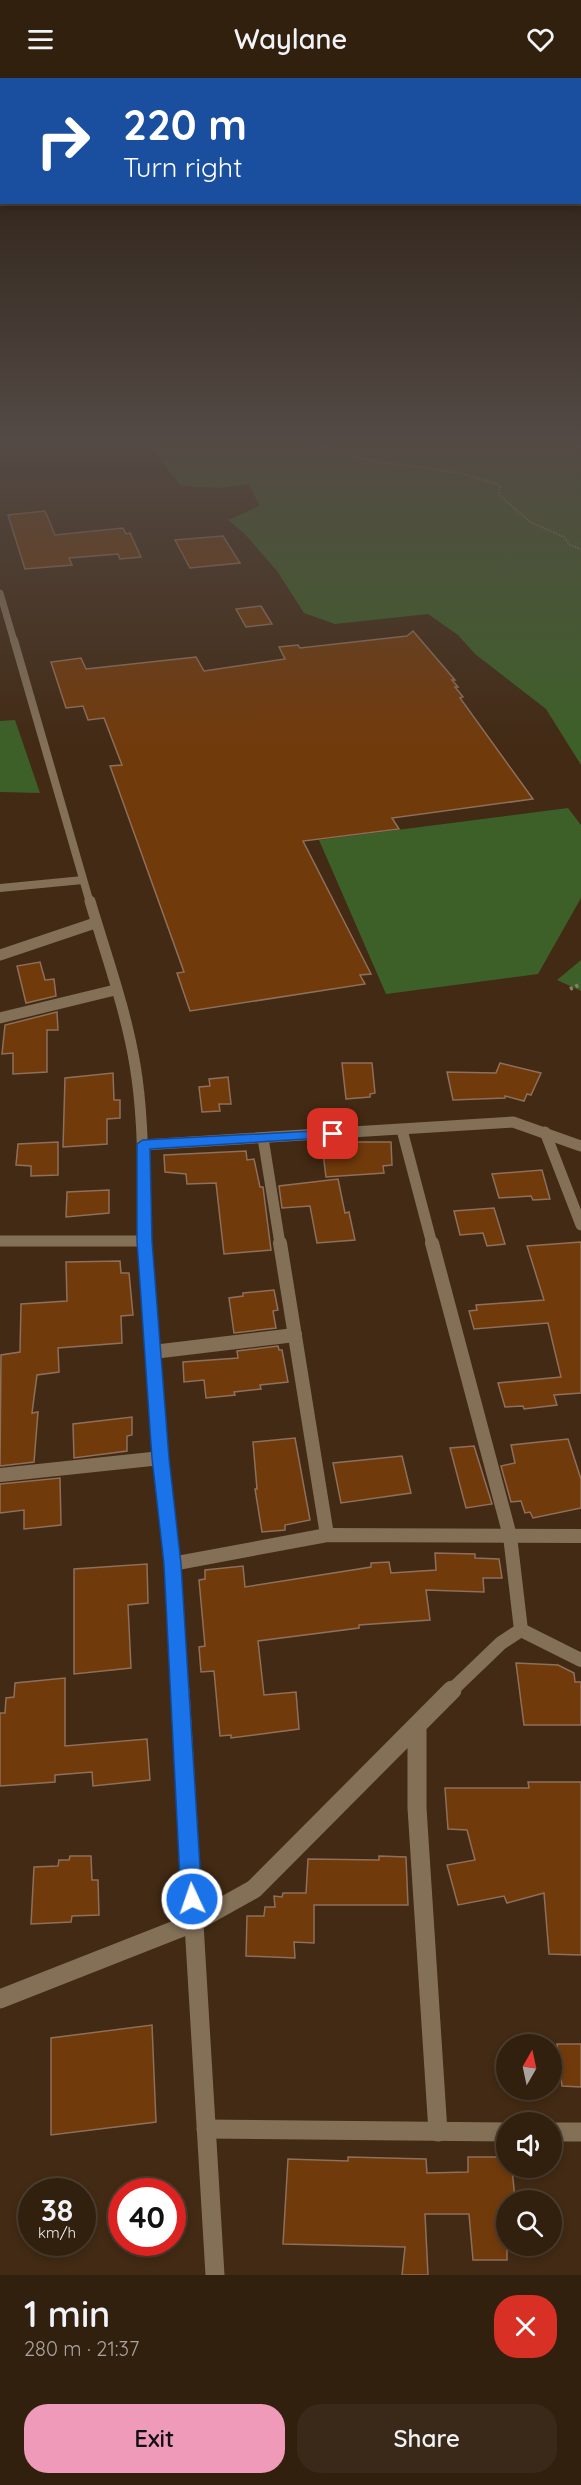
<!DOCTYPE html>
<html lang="en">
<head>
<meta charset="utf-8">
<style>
	body { margin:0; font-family:Quicksand,sans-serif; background:#3a2818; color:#f1f3f6; height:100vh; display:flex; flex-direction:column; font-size:22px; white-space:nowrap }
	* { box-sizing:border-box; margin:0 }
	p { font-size:20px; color:#a8a39e }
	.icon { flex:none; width:33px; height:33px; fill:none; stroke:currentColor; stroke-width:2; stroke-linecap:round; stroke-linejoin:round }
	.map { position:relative; height:2197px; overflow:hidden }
	.drawer { display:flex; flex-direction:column; background:#32200f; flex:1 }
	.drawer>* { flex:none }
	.guide { position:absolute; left:0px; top:0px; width:582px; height:126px; box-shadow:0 3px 9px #0003,0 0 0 2px #4d3e2f; background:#1a4fa0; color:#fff; overflow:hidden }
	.needle { width:39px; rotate:9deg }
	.controls { position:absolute; left:496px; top:1956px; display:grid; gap:12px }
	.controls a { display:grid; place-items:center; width:66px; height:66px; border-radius:50%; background:#32200f; box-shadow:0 3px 9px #0003,0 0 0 2px #4d3e2f; font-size:30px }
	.speed { position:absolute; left:18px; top:2100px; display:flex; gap:12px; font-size:30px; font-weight:700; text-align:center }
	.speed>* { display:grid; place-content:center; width:78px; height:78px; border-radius:50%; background:#32200f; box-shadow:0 3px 9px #0003,0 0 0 2px #4d3e2f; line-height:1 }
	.speed small { font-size:15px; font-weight:400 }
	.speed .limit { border:9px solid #d22; background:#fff; color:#111 }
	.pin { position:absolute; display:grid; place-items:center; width:51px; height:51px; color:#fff; margin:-26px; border-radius:12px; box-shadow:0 3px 9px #0006 }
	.me { position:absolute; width:66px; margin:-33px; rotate:357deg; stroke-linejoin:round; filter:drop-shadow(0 0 4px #0008) }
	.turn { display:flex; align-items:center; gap:21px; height:126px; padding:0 24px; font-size:27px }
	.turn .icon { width:78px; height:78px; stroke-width:2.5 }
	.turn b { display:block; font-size:42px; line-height:51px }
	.round { display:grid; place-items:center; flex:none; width:63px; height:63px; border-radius:24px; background:#3a2818 }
	.summary { display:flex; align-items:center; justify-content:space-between; height:102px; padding:0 24px }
	h1 { font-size:36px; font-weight:600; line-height:45px }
	.button { display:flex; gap:12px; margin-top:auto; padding:12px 24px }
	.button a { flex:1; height:69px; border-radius:24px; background:#ef9ab8; color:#111; font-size:24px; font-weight:600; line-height:69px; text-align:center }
	.button a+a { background:#3a2818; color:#f1f3f6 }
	header { display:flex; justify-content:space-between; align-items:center; height:78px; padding:0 24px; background:#32200f; font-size:27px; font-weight:600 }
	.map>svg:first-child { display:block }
</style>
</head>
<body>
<header><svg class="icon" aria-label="menu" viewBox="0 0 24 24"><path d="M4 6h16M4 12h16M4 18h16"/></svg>Waylane<svg class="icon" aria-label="heart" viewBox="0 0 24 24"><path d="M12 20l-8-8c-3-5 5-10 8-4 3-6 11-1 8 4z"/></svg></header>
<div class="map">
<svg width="581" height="2197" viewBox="0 0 581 2197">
	<rect width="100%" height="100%" fill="#422a14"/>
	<g fill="#3d6028">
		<polygon points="145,363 581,363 581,687 546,631 475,576 458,557 428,536 335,546 304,535 277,493 244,455 228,442 260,428 248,406 223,410 181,408"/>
		<polygon points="15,642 40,715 0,714 0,643"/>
		<polygon points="568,730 581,747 581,820 538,896 386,916 319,762"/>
		<polygon points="581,882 581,913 557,902"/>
	</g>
	<g fill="#713a0b" stroke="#8e6f5b" stroke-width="1.5">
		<polygon points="45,433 55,457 123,450 126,456 130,455 141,479 120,481 118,476 69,480 72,487 25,491 8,437"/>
		<polygon points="223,458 240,485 190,490 175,462"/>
		<polygon points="261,528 272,546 246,549 236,531"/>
		<polygon points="413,553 455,602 452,602 458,609 455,609 463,619 460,620 533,721 392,740 399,751 303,763 371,896 360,897 365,906 190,933 177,895 184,894 110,688 122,687 104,640 88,642 83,628 66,630 51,584 81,580 86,591 196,579 204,593 285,581 279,569 298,567 300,570 407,558"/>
		<polygon points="40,884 45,902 54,901 56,918 26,925 17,888"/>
		<polygon points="57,934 58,952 47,952 47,994 13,996 13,975 2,976 5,947"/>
		<polygon points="342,985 372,985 375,1015 370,1016 370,1019 346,1021"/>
		<polygon points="500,985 541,995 531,1017 527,1016 524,1023 505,1018 505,1020 453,1022 447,994 496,995"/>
		<polygon points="113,995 114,1022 120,1022 120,1040 107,1041 107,1066 63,1069 65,1000"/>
		<polygon points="228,999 231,1026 219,1026 220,1033 202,1034 199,1009 210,1008 209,1001"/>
		<polygon points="58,1064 58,1097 31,1098 31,1088 16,1087 18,1066"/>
		<polygon points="358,1064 391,1064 392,1087 383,1088 384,1095 326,1099 322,1067"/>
		<polygon points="246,1073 247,1082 254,1081 260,1109 263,1109 271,1172 224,1176 216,1105 187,1106 186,1096 165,1094 164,1077"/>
		<polygon points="542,1092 550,1121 533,1122 531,1118 499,1120 492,1096"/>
		<polygon points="338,1101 345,1135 349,1134 355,1162 317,1165 310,1128 282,1130 279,1108"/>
		<polygon points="109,1112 109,1135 66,1139 67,1114"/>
		<polygon points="494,1130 505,1166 487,1168 483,1155 460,1157 454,1133"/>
		<polygon points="581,1164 581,1315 554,1317 557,1327 524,1331 523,1328 505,1329 498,1305 561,1299 548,1245 474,1251 469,1233 477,1232 476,1227 544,1222 527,1168"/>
		<polygon points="120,1183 121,1195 129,1195 133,1237 121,1238 122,1265 58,1270 59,1294 37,1297 32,1335 38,1334 34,1384 0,1388 1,1277 20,1274 21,1226 67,1223 66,1184"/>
		<polygon points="274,1212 278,1232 273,1233 276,1250 234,1255 229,1220 243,1218 243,1215"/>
		<polygon points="278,1268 279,1272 282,1272 288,1304 260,1307 261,1311 234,1314 235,1317 206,1320 204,1302 184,1304 183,1284 238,1280 237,1273"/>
		<polygon points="132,1339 132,1357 127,1358 127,1373 74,1380 73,1346"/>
		<polygon points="295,1360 310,1442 285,1447 285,1452 262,1454 255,1411 257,1411 253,1364"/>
		<polygon points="568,1361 581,1401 581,1430 533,1440 530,1434 525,1435 521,1423 511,1424 501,1388 515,1385 511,1367"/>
		<polygon points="474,1368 492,1426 466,1430 450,1370"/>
		<polygon points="402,1378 411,1415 341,1425 333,1385"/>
		<polygon points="60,1400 61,1447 24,1451 24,1432 0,1435 0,1406"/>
		<polygon points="435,1475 475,1476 475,1480 499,1481 502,1500 483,1500 484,1514 426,1512 430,1542 359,1547 359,1550 258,1563 264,1617 296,1614 299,1651 231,1660 231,1657 220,1658 214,1593 201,1594 199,1569 205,1568 199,1502 205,1501 205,1492 243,1488 245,1509 371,1489 371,1485 389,1484 391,1495 436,1492"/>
		<polygon points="147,1486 148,1525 128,1527 131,1590 74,1596 74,1491"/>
		<polygon points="516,1585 558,1587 574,1595 575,1604 581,1604 581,1647 524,1647"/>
		<polygon points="65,1600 65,1668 147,1661 150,1702 93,1708 92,1694 55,1697 55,1704 0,1708 0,1635 5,1635 6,1620 14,1619 15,1605"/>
		<polygon points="528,1704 581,1704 581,1877 549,1876 544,1815 507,1825 504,1818 458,1827 447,1787 475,1782 467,1752 448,1751 445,1710 529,1710"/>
		<polygon points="70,1778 91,1778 92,1802 98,1802 99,1837 72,1838 71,1844 31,1846 34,1789 58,1788 59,1782 69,1782"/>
		<polygon points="379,1778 406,1779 408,1827 314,1827 314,1865 294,1864 295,1880 246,1878 247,1838 264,1838 265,1829 275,1829 274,1818 282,1819 283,1815 306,1815 308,1781 379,1782"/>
		<polygon points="152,1947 156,2044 51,2057 51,1960"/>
		<polygon points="557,1966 581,1966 581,2009 562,2008"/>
		<polygon points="348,2079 426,2081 427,2095 468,2094 468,2079 507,2079 507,2090 512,2090 515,2122 507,2122 507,2182 473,2182 469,2136 425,2136 428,2197 402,2197 405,2169 283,2166 288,2081 348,2083"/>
	</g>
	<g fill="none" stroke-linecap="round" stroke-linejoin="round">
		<path stroke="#907b6a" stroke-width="2" stroke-dasharray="1.5 1.5" stroke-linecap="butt" d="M309,363C351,384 400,386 446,393C464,395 482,402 500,407L499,417L530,444L564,459L570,467L581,471"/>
		<polyline stroke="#907b6a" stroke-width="4" stroke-dasharray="3 3" stroke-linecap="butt" points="570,911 581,906"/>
		<polyline stroke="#837057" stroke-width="8" points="0,810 83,802"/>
		<g stroke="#837057" stroke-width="11">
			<polyline points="0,877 95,845"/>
			<polyline points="0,940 115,912"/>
			<polyline points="402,1052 432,1166"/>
			<polyline points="545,1054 581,1147"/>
			<polyline points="263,1060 280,1166"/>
			<polyline points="143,1067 513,1044 581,1068"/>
		</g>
		<g stroke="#837057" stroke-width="14">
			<polyline points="280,1165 327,1457"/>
			<polyline points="432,1165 510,1458 521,1552 501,1565 451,1613"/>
			<polyline points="153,1274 295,1257"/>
			<polyline points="0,1397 161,1380"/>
			<polyline points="172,1486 327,1457 581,1458"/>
			<polyline points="521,1552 581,1582"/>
		</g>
		<g stroke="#837057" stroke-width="19">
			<polyline points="417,1649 417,1730 438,2054"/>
			<polyline points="0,1921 193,1845 254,1811 452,1612"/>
			<polyline points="206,2051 507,2054"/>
			<polyline points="552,2054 581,2054"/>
		</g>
		<polyline stroke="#837057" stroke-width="7" points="0,515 14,563"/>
		<polyline stroke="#837057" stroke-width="8" points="14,562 90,825"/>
		<g stroke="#837057" stroke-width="11">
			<path d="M90,823C106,877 126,932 135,987C145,1046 142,1107 145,1166"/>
			<polyline points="0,1163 145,1163"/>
		</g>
		<path stroke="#837057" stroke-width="14" d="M145,1165C153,1315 171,1464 180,1613"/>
		<polyline stroke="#837057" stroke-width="19" points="180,1612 215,2197"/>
	</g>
	<linearGradient id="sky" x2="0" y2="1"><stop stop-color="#24170b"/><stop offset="0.54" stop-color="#544a45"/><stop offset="1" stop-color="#544a45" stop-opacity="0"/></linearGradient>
	<rect width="581" height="670" fill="url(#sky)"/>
	<polygon fill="#1a73e8" stroke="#114b97" stroke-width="1.5" points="333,1052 339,1056 337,1059 150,1071 152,1163 169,1380 181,1486 202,1821 199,1828 192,1831 184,1828 181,1821 164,1486 152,1380 137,1163 137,1066 143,1062"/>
</svg>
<div class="controls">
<a><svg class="needle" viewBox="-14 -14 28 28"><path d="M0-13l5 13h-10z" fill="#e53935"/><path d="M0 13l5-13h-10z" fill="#a8a39e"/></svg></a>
<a><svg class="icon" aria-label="sound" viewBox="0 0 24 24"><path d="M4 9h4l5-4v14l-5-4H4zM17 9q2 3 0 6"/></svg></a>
<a><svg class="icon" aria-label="search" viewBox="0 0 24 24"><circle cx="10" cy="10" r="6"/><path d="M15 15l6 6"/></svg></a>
</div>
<div class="speed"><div>38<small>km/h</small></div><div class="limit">40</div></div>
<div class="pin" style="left:333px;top:1056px;background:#d93025"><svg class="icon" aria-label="arrive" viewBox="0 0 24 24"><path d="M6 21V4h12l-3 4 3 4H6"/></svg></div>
<svg class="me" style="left:192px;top:1821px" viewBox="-20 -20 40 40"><circle r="17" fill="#1a73e8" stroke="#fff" stroke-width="3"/><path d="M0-11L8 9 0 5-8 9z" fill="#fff"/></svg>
<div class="guide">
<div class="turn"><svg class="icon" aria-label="right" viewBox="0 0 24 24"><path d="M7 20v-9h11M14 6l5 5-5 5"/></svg><div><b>220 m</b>Turn right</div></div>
</div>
</div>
<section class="drawer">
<div class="summary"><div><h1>1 min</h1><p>280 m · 21:37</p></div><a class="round" style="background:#d93025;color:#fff"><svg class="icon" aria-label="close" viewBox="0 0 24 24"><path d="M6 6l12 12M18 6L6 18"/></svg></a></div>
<div class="button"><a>Exit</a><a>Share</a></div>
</section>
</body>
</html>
